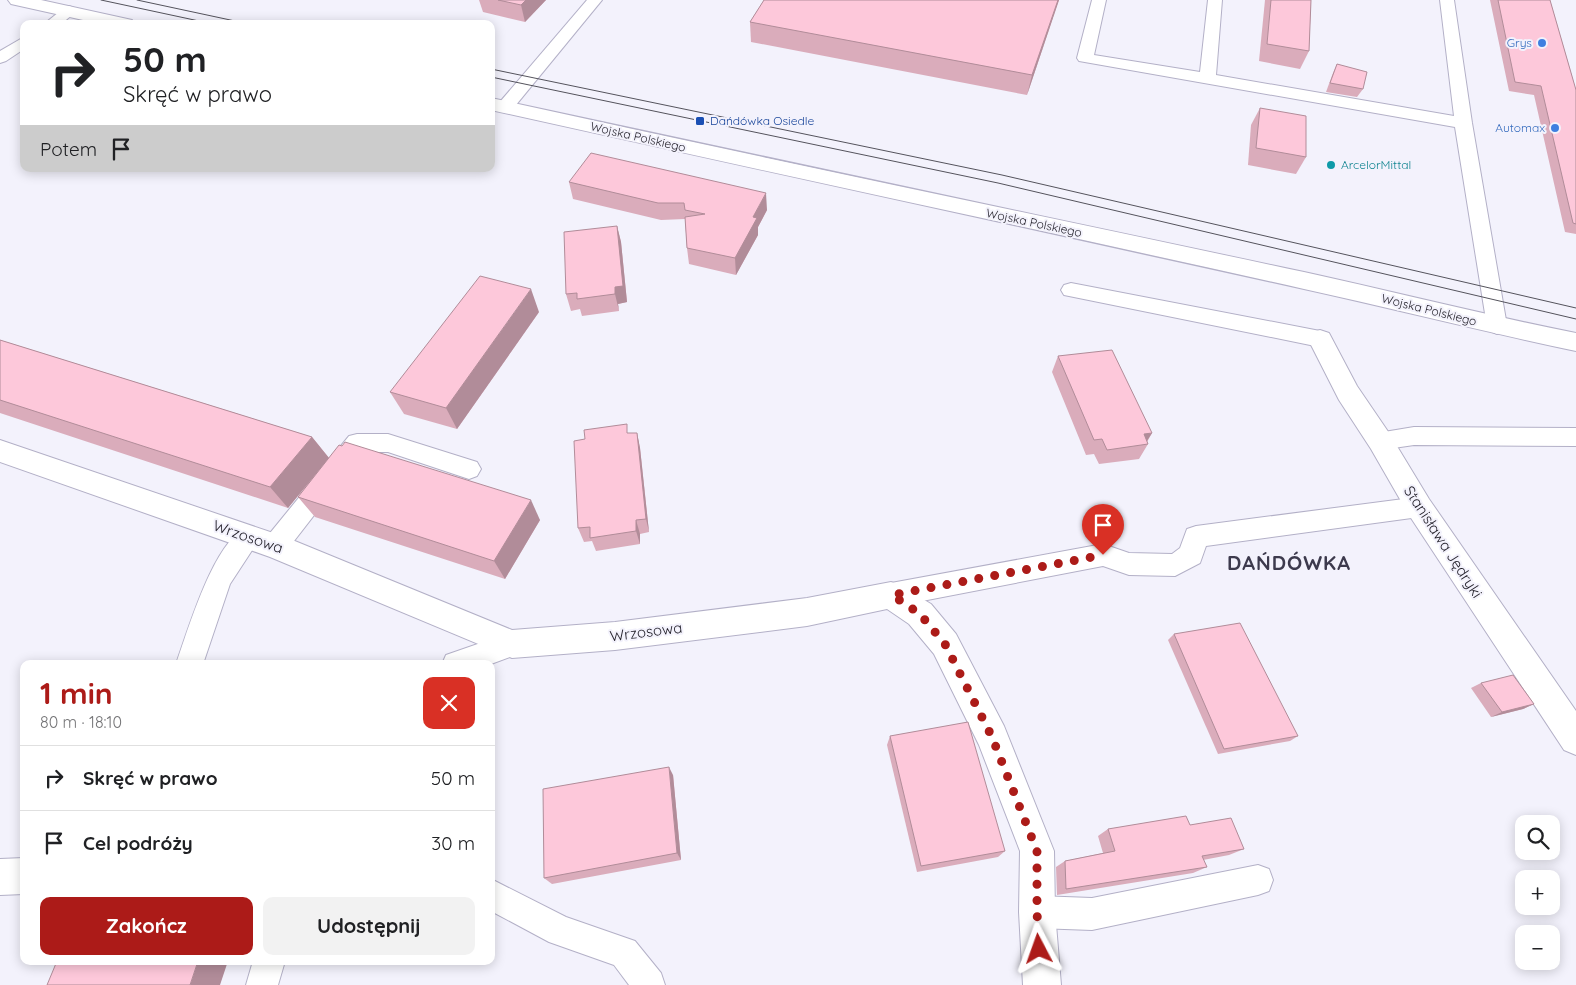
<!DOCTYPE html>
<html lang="pl">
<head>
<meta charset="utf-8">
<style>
	body { margin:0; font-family:Quicksand,sans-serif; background:#f2f2f2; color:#202124; height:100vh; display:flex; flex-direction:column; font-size:19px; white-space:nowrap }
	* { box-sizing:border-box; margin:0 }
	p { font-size:16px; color:#757577 }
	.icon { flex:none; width:28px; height:28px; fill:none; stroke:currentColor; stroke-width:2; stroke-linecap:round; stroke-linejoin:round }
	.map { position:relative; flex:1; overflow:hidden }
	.side { position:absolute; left:20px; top:660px; width:475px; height:305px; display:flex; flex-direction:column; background:#fff; border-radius:10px; box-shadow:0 2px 12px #0003 }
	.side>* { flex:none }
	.guide { position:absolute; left:20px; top:20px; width:475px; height:152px; border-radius:10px; box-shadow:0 2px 12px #0003; background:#fff; color:#202124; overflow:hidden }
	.buttons { position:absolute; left:1515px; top:815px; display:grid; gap:10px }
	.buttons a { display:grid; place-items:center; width:45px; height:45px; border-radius:10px; background:#fff; box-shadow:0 2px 12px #0003; font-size:25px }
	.pin { position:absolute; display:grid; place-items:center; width:42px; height:42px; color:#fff; margin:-51px -21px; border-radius:50% 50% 50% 0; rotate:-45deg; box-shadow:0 0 5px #0007 }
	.pin .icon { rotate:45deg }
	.me { position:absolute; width:55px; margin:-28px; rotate:356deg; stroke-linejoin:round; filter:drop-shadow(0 0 4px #0008) }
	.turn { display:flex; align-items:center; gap:18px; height:105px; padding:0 20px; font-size:22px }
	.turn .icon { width:65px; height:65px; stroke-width:2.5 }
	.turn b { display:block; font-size:35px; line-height:42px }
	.then { display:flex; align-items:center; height:48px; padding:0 20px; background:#0003; gap:10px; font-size:19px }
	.round { display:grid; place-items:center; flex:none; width:52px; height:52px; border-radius:10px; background:#f2f2f2 }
	.head { display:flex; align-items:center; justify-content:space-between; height:85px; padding:0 20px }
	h1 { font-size:30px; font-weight:800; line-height:38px; color:#ac1b18 }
	.button { display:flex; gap:10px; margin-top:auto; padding:10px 20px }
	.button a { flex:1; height:58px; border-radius:10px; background:#ac1b18; color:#fff; font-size:20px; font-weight:800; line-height:58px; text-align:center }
	.button a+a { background:#f2f2f2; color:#202124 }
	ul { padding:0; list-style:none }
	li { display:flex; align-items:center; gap:15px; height:65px; padding:0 20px; border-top:1px solid #e0e0e0 }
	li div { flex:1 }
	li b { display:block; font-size:19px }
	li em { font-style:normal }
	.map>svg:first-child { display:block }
</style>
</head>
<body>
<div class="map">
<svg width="1576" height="985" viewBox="0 0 1576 985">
	<rect width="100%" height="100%" fill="#f3f2fc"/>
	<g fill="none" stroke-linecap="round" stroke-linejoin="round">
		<defs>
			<g id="service">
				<polygon points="587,0 602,0 511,111 499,111 497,107 499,103"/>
				<polygon points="1092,0 1106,0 1094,55 1200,72 1208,0 1222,0 1216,75 1454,116 1440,0 1454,0 1472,123 1507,326 1504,331 1497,334 1490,331 1487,326 1455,127 1079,61 1077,58"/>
				<polygon points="69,6 74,8 77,11 61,24 44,24 64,8"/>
				<polygon points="24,37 24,49 6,61 0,63 0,51"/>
				<polygon points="1071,283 1320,331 1327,333 1330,339 1327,345 1320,347 1064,295 1061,290 1064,285"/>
				<polygon points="1414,427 1576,428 1576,446 1414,445 1380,450 1372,448 1369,441 1372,434"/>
				<polygon points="357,434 388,434 477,462 481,469 477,476 469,479 388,452 363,452 284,554 275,557 266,554 263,546 266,538 349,436"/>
				<polygon points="1419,497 1427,500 1431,507 1427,514 1419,517 1206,546 1200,563 1175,576 1129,575 1103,566 891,607 882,603 878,595 882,587 891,583 1103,544 1129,553 1172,554 1180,548 1187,529 1196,526"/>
				<path d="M248,527L257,530L260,538L230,584L203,664H176C188,631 214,539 248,527Z"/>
				<polygon points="512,632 521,635 525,644 521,653 491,664 442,664 446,655"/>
				<polygon points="1258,865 1269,869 1273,880 1269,891 1258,895 1092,930 1037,928 1026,923 1021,912 1026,901 1037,896 1092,898"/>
				<polygon points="491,879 566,917 635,941 661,973 665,985 629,985 614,965 549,942 491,911"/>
				<polygon points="253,961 285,961 278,985 246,985"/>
			</g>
			<g id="minor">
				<polygon points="1320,330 1329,333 1357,386 1389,433 1429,499 1576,711 1576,755 1564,750 1409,515 1371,449 1339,400 1308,339 1311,333"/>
				<polygon points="0,440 285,537 512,630 615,622 807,598 891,582 901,586 931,604 956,634 1004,726 1054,851 1055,912 1061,985 1023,985 1019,912 1020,851 979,745 934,654 909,624 887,609 807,626 615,650 512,658 270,557 0,462"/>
				<polygon points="24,858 24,894 0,895 0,859"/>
			</g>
			<g id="secondary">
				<polygon points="8,0 41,0 132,20 135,24 101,24 11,4"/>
				<path d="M491,98C762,158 1033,214 1304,272C1395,292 1485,315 1576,333V351C1485,332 1395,309 1304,289C1033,228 762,171 491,110Z"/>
			</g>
		</defs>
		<use href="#service" stroke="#b3b0c7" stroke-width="2"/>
		<use href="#minor" stroke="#b3b0c7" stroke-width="2"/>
		<use href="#secondary" stroke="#b3b0c7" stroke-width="2"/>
		<use href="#service" fill="#fff" fill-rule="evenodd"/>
		<use href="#minor" fill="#fff" fill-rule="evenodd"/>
		<use href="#secondary" fill="#fff" fill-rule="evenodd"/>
		<g stroke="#54535c" stroke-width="1">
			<polyline points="101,0 213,24"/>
			<polyline points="137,0 249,24"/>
			<polyline points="491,69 1002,175 1576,308"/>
			<polyline points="491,77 998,183 1576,319"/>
		</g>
	</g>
	<g fill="#daacbb">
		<polygon points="479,0 546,0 525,22 483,12"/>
		<polygon points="764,0 1059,0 1027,95 751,42 750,22"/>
		<polygon points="1265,0 1311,0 1309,51 1300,69 1259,61"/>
		<polygon points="1490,0 1550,0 1576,90 1576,234 1565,232 1534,95 1509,91"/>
		<polygon points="1337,64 1363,89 1357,97 1326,92 1333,73"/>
		<polygon points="1260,108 1306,157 1296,174 1248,165 1251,125"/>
		<polygon points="569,182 767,210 758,227 758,235 736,275 689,264 687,248 685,219 661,220 573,199"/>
		<polygon points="617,226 621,242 627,302 618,304 619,311 582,316 580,309 571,311 566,294"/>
		<polygon points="539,312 457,429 404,414 390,392"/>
		<polygon points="0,340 312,437 329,458 540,520 505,579 315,517 298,497 309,482 288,508 0,413"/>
		<polygon points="1058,356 1152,433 1147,442 1148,444 1139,459 1099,464 1094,454 1086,455 1052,372"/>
		<polygon points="629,433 637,433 640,448 649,532 640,534 640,544 596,551 592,541 584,542 578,528"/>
		<polygon points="1174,634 1298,736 1290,741 1218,754 1168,640"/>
		<polygon points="1481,683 1534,704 1523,709 1491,717 1471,688"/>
		<polygon points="890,736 1005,851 998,857 917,872 887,745"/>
		<polygon points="673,775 681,860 552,884 544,878"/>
		<polygon points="1190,825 1244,849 1229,855 1203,860 1207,867 1193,873 1057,895 1056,867 1065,861 1103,853 1098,836 1108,829"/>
	</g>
	<g fill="#b18c99">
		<polygon points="526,0 546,0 525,22 521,5"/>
		<polygon points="1058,0 1059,0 1027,95 1032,75"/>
		<polygon points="766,193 767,210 758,227 758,235 736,275 735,258 753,217"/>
		<polygon points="617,226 621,242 627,302 618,304 619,311 615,294 615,287"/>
		<polygon points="531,289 539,312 457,429 446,408"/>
		<polygon points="637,433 640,448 649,532 646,519"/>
		<polygon points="1152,433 1145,444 1144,434"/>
		<polygon points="312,437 329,458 288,508 270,487"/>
		<polygon points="531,500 540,520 505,579 494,561"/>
		<polygon points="636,520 640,534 640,544 636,531"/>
		<polygon points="1534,704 1523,709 1491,717 1502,712"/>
		<polygon points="669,767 673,775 681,860 677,853"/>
		<polygon points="198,961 228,961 220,985 190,985"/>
	</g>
	<g fill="#fdc8da" stroke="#b18c99">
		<polygon points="498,0 526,0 521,5"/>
		<polygon points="764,0 1058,0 1032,75 750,22"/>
		<polygon points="1271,0 1311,0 1309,51 1267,44"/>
		<polygon points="1498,0 1550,0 1576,90 1576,224 1573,223 1541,86 1515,82"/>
		<polygon points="1337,64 1367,72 1363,89 1330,83"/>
		<polygon points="1260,108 1306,116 1306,157 1256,148"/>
		<polygon points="591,153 766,193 753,217 757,218 735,258 687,248 685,217 705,214 685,210 684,203 658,203 569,182"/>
		<polygon points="617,226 623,286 615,287 615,294 577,299 577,293 566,294 564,232"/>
		<polygon points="480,276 531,289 446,408 390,392"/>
		<polygon points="0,340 312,437 270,487 0,400"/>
		<polygon points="1112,350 1152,433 1144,434 1148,444 1107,450 1102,439 1094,440 1058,356"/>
		<polygon points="627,424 627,433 637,433 646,519 636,520 636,531 590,538 590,527 578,528 574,441 585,439 584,430"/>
		<polygon points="345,442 531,500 494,561 298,497 339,445 342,446"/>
		<polygon points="1240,623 1298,736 1224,749 1174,634"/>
		<polygon points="1513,675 1534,704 1502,712 1481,683"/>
		<polygon points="968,722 1005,851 921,866 890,736"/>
		<polygon points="669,767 677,853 544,878 543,789"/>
		<polygon points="1186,816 1190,825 1231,818 1244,849 1202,856 1207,867 1066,889 1065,861 1115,851 1108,829"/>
		<polygon points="57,961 198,961 190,985 47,985"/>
	</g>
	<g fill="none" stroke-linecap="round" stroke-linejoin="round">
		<polyline stroke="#ac1b18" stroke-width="9" stroke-dasharray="0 16.2" points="1039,949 1037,912 1037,851 992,737 945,644 920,614 892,595 1103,555"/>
	</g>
	<g fill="#3f7fe0" stroke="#f3f2fc" stroke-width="2">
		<circle cx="1542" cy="43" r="5"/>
		<circle cx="1555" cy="128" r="5"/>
	</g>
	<rect fill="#1a4fb4" stroke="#f3f2fc" stroke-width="2" x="695" y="116" width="10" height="10" rx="2.5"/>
	<circle fill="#0f9aa8" stroke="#f3f2fc" stroke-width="2" cx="1331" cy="165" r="5"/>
	<g text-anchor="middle" stroke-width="4" stroke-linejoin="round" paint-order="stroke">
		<g font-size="12" fill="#366cbe" stroke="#f3f2fc" text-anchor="end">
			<text x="1532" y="47">Grys</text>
			<text x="1545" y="132">Automax</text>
		</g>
		<g font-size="12" fill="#164399" stroke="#f3f2fc" text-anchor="start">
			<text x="710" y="125">Dańdówka Osiedle</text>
		</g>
		<g font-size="12" fill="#201e27" stroke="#f3f2fc">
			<text transform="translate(638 137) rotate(13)" y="4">Wojska Polskiego</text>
			<text transform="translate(1034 223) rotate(12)" y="4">Wojska Polskiego</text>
			<text transform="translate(1429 310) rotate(14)" y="4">Wojska Polskiego</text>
		</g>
		<g font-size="12" fill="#0d838f" stroke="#f3f2fc" text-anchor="start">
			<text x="1341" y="169">ArcelorMittal</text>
		</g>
		<g font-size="15" fill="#201e27" stroke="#f3f2fc">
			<text transform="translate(248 537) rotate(19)" y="5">Wrzosowa</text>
			<text transform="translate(1443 542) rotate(57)" y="5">Stanisława Jędryki</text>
			<text transform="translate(646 632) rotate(-7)" y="5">Wrzosowa</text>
		</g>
		<g font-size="20" font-weight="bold" letter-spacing="1" fill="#3d3a4d" stroke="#f3f2fc">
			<text x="1289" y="570">DAŃDÓWKA</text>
		</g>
	</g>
</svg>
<div class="buttons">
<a><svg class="icon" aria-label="search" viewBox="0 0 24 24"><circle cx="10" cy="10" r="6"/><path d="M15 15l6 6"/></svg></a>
<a>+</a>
<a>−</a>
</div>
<div class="pin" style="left:1103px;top:555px;background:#d93025"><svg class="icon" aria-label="arrive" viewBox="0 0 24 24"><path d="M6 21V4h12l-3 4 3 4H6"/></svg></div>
<svg class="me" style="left:1039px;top:949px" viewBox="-20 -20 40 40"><path d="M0-17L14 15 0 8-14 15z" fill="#ac1b18" stroke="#fff" stroke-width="4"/></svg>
<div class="guide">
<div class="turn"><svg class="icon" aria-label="right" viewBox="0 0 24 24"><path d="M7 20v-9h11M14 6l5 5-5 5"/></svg><div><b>50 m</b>Skręć w prawo</div></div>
<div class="then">Potem<svg class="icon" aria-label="arrive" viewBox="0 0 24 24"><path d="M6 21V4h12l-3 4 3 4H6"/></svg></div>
</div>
<section class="side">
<div class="head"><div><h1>1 min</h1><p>80 m · 18:10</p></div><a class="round" style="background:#d93025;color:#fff"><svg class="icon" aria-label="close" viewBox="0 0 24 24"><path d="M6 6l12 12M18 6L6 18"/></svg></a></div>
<ul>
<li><svg class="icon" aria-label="right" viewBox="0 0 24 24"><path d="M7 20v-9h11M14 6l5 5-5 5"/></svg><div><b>Skręć w prawo</b></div><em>50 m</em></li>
<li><svg class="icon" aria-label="arrive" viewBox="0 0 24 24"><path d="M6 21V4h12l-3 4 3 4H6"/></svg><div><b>Cel podróży</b></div><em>30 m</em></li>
</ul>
<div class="button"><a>Zakończ</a><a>Udostępnij</a></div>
</section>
</div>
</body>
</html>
